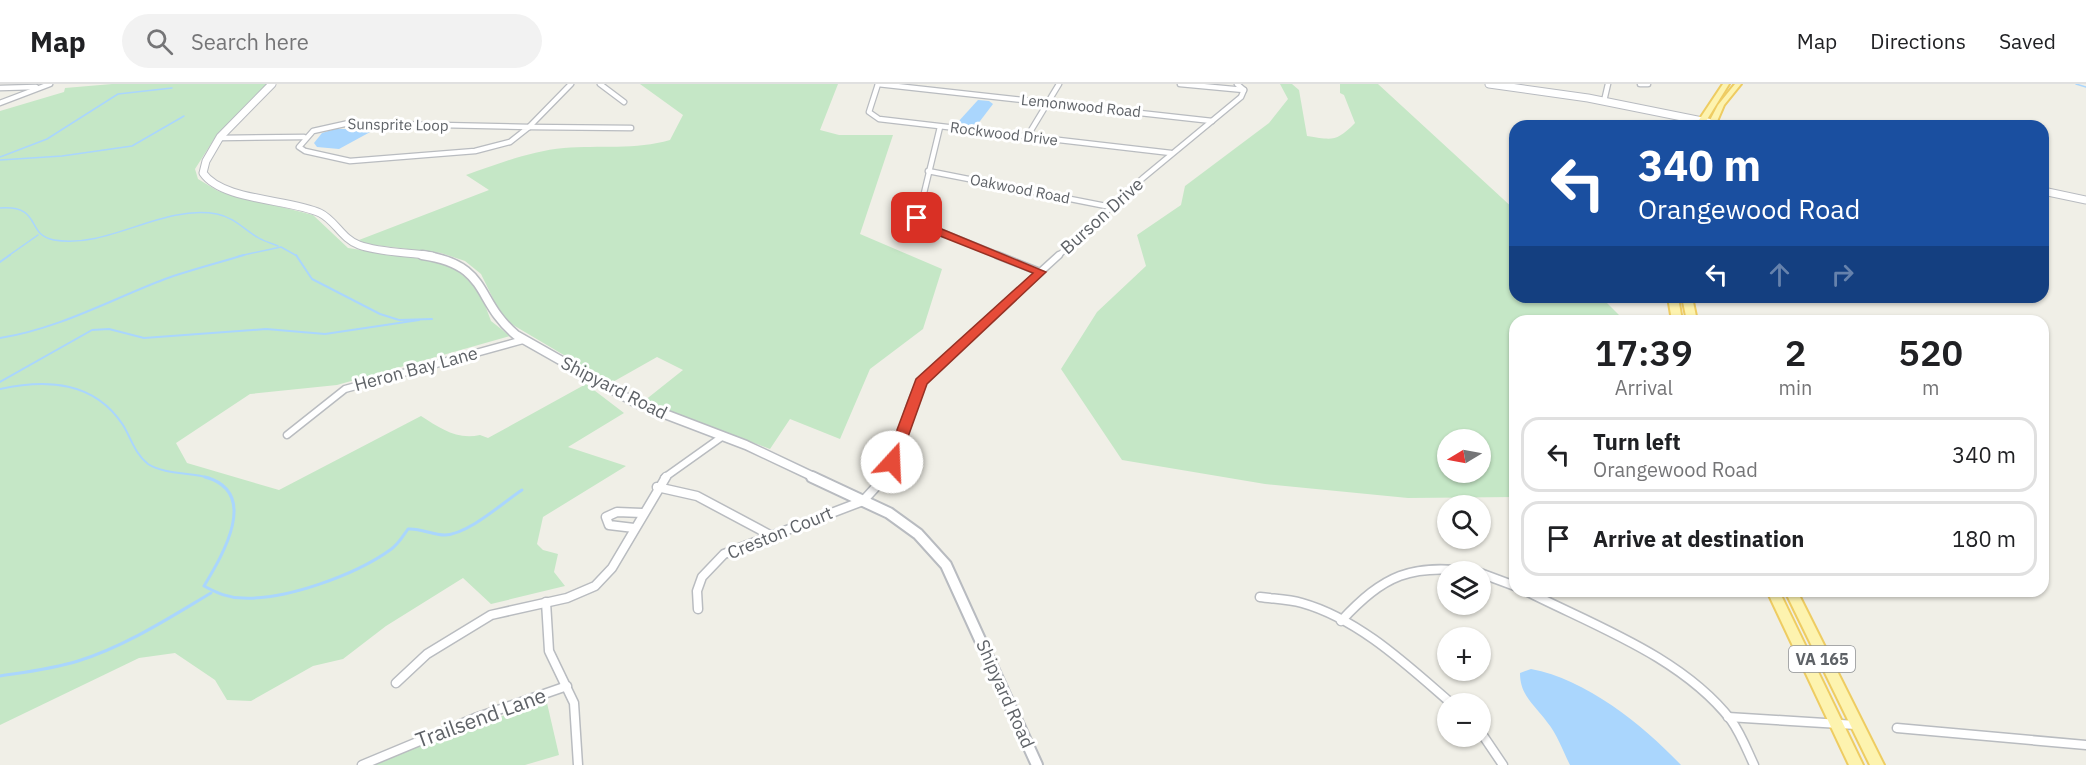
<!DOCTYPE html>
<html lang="en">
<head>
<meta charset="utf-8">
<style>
	body { margin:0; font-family:"IBM Plex Sans",sans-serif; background:#f2f2f2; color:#202124; height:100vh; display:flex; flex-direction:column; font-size:22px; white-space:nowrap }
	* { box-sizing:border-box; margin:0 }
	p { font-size:20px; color:#757577 }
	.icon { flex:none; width:33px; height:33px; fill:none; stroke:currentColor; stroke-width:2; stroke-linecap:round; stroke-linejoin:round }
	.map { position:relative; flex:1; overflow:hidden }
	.side { position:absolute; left:1509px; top:231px; width:540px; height:282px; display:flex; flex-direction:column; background:#fff; border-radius:18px; box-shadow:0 2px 4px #0004 }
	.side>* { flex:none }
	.hud { position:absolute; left:1509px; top:36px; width:540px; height:183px; border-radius:18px; box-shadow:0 2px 4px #0004; background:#1a4fa0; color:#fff; overflow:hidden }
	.needle { width:39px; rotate:260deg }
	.tools { position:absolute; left:1437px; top:345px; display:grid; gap:12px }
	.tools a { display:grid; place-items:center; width:54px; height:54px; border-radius:50%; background:#fff; box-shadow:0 2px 4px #0004; font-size:30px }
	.pin { position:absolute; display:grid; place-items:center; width:51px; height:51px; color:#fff; margin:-26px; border-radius:12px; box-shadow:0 3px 9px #0006 }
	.me { position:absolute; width:66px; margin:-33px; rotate:20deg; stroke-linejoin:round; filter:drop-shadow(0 0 4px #0008) }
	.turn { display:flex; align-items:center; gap:21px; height:126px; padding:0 30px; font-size:27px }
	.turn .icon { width:78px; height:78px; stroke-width:2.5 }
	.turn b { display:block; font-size:42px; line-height:51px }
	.lanes { display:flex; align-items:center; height:57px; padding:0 30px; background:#0003; justify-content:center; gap:30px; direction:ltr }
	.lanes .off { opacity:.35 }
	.eta { display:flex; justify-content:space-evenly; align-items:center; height:102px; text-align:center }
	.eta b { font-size:36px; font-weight:600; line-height:42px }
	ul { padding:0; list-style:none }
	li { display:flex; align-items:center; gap:18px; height:75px; margin:0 12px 9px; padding:0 18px; border:3px solid #e0e0e0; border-radius:18px }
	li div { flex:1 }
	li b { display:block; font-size:22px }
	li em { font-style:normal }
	header { display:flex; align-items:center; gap:36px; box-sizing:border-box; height:84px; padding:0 30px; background:#fff; border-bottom:2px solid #e0e0e0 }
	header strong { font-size:28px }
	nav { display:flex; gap:33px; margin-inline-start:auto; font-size:21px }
	.search { width:420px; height:54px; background:#f2f2f2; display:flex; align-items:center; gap:15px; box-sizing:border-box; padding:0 21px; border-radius:33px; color:#757577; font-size:22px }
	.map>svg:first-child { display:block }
</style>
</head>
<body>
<header>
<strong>Map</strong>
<div class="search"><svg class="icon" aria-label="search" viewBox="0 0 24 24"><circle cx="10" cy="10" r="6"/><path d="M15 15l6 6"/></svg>Search here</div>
<nav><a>Map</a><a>Directions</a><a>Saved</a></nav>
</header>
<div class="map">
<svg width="2086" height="681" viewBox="0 0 2086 681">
	<rect width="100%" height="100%" fill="#f0efe7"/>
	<g fill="#c5e7c6" fill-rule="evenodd">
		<path d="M112,0H268L216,52L195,85L198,95L218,107L313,131L348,164L448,179L479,205L491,237L510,252L337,301L250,310L176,359L187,379L279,406L421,332C440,344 456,356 480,351L488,354L586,300L624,329L568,363L626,382L543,433L537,460L543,466L558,470L554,488L565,502L491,520L463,494L386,542L343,575L313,582L251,617L227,616L215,596L175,569L139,574L0,641V27L64,8L65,4Z"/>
		<path d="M640,0H838L820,46L839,51H893L860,150L942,185L923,245L870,285L840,355L790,335L770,365L644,317L683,286L657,273L611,299L503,235L481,190L465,177L441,169L366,160L359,156L489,106L466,91C498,80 530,67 564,64C599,61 636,66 670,56L683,31Z"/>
		<path d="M1280,0H1292L1299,6L1307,52C1333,56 1336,58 1355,39L1344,11L1340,9V0H1378L1515,126V213H1601L1625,237H1515V413L1408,414L1265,400L1122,376L1061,285L1097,228L1146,182L1137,151L1181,121L1185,102L1269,39L1288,15ZM1448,356H1480V388H1448Z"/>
		<polygon points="547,619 559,671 525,681 368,681 415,657"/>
	</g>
	<g fill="#aad6fd">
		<polygon points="978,16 989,17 993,20 977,41 959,41 958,38"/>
		<polygon points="335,45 370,45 372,47 339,65 317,63 314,59 322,49"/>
		<path d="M1531,585C1586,595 1643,641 1681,681H1570C1563,667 1557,650 1547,638C1535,621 1520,612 1520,589Z"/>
	</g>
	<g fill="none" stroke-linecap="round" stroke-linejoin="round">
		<g stroke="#aad6fd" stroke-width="1.5">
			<polyline points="2076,0 2086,3"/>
			<polyline points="0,73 47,55 118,10 172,4"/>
			<polyline points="0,76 62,72 132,62 184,32"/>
			<path d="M0,124C43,121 25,151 54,156C110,165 161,120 217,130C233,133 244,145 257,153C263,157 271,159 278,162"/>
			<polyline points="8,172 38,151"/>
			<polyline points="239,172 281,163 297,172"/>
		</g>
		<g stroke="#aad6fd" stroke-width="2">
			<polyline points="296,171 312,195 380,230 399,236 432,235"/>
			<polyline points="0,178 10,171"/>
			<path d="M0,254C58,245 110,216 165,195C190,186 218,179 244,171"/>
			<polyline points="0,298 92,246 109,245 144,254 266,245 325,250 419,236"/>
			<path d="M0,305C47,295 94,297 123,341C131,354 135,370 148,380C165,391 191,388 210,394"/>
		</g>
		<g stroke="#aad6fd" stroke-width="3">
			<path d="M205,393C261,408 222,472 204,502C217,509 228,514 243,514C286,516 355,491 390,466C398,461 403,452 408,445C421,444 432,451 445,451C469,450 502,419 522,406"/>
			<path d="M0,592C26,588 52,585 78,577C126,562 169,534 211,509"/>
		</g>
		<defs>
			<g id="street-far2">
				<polyline points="600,0 624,18"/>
				<polyline points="878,0 869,28 879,35 1171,69"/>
				<polyline points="878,0 1212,37"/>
				<polyline points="1180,0 1244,6"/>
				<polyline points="1640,0 1648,0"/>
				<polyline points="0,4 36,3"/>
				<polyline points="1604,17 1608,0"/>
				<polyline points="0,19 50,0"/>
				<polygon points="349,39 529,43 510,58 475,67 350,77 305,67 299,63 313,47"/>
				<polyline points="529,43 631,44"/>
				<polyline points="529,43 571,0"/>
				<polyline points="940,43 917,138 1001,172"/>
				<polyline points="1027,53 1059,0"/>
				<polyline points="220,54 304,53"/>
				<polyline points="928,87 1111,123"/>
				<polyline points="1058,172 1143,94 1241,13 1244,6 1237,0"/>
			</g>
			<g id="street-far1">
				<polyline points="997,171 1040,188"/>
				<polyline points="287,351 345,305 523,256"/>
				<polyline points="664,394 723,352"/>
				<path d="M884,394C903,363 903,323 924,294L1059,171"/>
			</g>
			<g id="street">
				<polyline points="657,403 697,412 770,451"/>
				<polyline points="634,444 609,441 606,433 617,428 642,429"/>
				<polyline points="1480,489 1515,502"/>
				<path d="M1526,507C1595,542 1682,573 1731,636C1741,650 1747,666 1754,681"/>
				<path d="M1260,513C1274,515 1288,515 1302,519C1359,535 1408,582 1452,620"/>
				<polyline points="546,518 549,567 574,619 578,681"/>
				<polyline points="698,525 697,507 702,493 724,470 863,417 885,393"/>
				<path d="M1341,537C1384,491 1411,479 1474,488"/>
				<polyline points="396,599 427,570 491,531 567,514 595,502 612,484 666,393"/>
				<polyline points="1728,633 1856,641"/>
				<polyline points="1897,644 2086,661"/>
				<polyline points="1480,647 1503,681"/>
				<polyline points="362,681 475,634 567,602"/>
			</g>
			<g id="secondary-far2">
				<path d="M272,0L220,53L206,77L203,89C222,117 290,115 320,129C335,136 342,155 359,161C381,169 409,168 432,172"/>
				<polyline points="1489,0 1588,14 1727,42"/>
				<polyline points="2043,107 2086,116"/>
			</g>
			<path id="secondary-far1" d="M422,171C491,181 474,216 516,251L636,319L746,361L816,394"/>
			<polyline id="secondary" points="812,393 889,429 918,450 946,481 1037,681"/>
			<g id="primary">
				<polygon points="1723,0 1729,0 1703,42 1695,42"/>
				<polygon points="1735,0 1741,0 1724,21 1715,42 1707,42 1718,21"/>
				<polygon points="1668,213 1678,213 1682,237 1672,237"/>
				<polygon points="1682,213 1692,213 1697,237 1687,237"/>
				<polygon points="1767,507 1779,507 1863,681 1849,681"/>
				<polygon points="1785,507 1797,507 1884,681 1870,681"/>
			</g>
		</defs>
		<use href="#street-far2" stroke="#b9bcc0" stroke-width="7"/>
		<use href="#street-far1" stroke="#b9bcc0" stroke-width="9"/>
		<use href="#street" stroke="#b9bcc0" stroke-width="11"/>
		<use href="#secondary-far2" stroke="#b8bbc0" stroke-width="9"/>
		<use href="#secondary-far1" stroke="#b8bbc0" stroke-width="11"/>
		<use href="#secondary" stroke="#b8bbc0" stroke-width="14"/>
		<use href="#primary" stroke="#eecc62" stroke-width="4"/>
		<use href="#street-far2" stroke="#fff" stroke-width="4.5"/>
		<use href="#street-far1" stroke="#fff" stroke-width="6"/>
		<use href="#street" stroke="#fff" stroke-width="8"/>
		<use href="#secondary-far2" stroke="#fff" stroke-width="7"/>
		<use href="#secondary-far1" stroke="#fff" stroke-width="8"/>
		<use href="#secondary" stroke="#fff" stroke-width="10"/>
		<use href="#primary" fill="#fdf3af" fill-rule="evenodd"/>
	</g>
	<polygon fill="#e64b38" stroke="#963124" stroke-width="1.5" points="917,131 927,139 1046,188 927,300 899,378 892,383 885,378 916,295 1033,189 920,144 911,134"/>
	<g text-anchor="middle" stroke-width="6" stroke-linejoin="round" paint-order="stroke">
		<g font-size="15" fill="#5e6267" stroke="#fff">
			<text transform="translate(1081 22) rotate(6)" y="5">Lemonwood Road</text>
			<text transform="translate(398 41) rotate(1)" y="5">Sunsprite Loop</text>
			<text transform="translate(1004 50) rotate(7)" y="5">Rockwood Drive</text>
			<text transform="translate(1020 105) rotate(11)" y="5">Oakwood Road</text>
		</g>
		<rect fill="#fff" stroke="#8e9195" stroke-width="1.5" x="1789" y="562" width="66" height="26" rx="4.5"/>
		<g font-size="16" font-weight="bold" fill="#5e6267">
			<text x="1822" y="581">VA 165</text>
		</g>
		<g font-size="18" fill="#5e6267" stroke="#fff">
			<text transform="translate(1102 132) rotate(-42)" y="6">Burson Drive</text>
			<text transform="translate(416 285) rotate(-15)" y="6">Heron Bay Lane</text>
			<text transform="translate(614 304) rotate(27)" y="6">Shipyard Road</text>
			<text transform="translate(780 449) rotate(-22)" y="6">Creston Court</text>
			<text transform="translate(1005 610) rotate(66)" y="6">Shipyard Road</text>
		</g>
		<g font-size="21" fill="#5e6267" stroke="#fff">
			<text transform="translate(481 634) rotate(-20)" y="7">Trailsend Lane</text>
		</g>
	</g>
</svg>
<div class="tools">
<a><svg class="needle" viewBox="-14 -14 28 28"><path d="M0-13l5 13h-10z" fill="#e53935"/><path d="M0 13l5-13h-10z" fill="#757577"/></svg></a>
<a><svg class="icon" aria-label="search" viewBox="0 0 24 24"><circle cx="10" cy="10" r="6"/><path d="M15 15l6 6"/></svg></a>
<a><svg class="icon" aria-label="layers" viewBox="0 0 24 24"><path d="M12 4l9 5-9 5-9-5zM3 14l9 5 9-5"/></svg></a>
<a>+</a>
<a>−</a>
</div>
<div class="pin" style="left:917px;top:134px;background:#d93025"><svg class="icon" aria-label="arrive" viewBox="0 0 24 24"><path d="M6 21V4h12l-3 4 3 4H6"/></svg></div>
<svg class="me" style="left:892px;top:378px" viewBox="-20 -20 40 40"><circle r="19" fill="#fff"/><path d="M0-13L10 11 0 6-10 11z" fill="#e64b38"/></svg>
<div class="hud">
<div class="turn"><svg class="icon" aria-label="left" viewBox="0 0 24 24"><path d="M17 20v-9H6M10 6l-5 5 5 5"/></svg><div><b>340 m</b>Orangewood Road</div></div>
<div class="lanes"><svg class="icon" aria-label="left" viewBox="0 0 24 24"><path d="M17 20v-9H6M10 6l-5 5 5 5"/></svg><svg class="icon off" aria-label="ahead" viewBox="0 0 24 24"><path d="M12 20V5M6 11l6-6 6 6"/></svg><svg class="icon off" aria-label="right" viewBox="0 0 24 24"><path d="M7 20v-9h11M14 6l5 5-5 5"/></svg></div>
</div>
<section class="side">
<div class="eta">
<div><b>17:39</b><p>Arrival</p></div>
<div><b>2</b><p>min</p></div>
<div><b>520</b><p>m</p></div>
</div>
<ul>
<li><svg class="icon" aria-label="left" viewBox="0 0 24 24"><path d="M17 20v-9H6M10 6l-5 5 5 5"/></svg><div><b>Turn left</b><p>Orangewood Road</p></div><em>340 m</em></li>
<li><svg class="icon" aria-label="arrive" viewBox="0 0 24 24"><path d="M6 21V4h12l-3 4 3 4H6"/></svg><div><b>Arrive at destination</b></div><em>180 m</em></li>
</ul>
</section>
</div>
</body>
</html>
